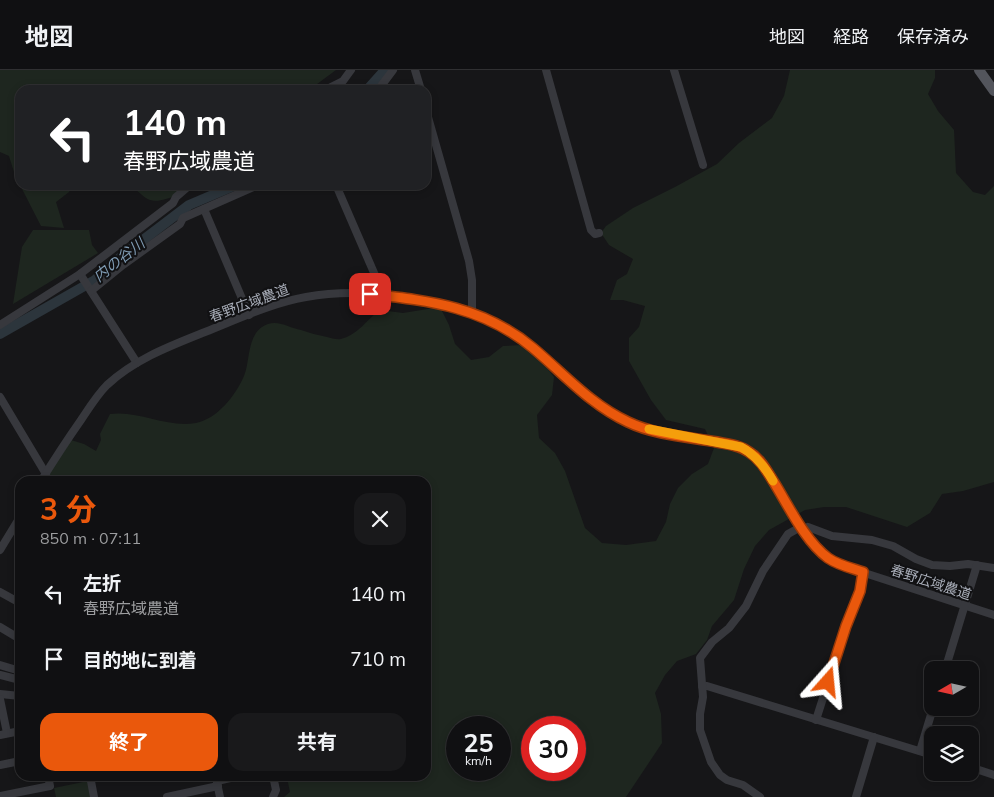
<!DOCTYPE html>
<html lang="ja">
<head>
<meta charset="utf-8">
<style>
	body { margin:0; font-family:Mulish,"Noto Sans JP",sans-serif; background:#19191b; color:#f1f3f6; height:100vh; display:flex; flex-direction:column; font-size:19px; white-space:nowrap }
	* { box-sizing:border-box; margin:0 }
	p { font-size:16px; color:#9c9d9f }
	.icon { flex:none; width:28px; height:28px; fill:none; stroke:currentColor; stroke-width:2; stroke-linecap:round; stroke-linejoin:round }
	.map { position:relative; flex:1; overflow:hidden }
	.side { position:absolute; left:15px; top:406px; width:416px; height:305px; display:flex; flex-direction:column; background:#101012; border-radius:15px; box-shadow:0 2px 8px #0003,0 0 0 1px #303032 }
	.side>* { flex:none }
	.banner { position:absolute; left:15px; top:15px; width:416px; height:105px; border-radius:15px; box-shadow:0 2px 8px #0003,0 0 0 1px #303032; background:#202124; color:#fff; overflow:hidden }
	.needle { width:32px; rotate:261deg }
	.fabs { position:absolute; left:924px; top:591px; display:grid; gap:10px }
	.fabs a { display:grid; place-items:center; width:55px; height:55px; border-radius:10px; background:#101012; box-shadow:0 2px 8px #0003,0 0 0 1px #303032; font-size:25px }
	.speed { position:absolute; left:446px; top:646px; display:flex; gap:10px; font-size:25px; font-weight:700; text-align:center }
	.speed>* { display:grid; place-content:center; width:65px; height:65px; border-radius:50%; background:#101012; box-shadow:0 2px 8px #0003,0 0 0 1px #303032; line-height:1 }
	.speed small { font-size:12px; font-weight:400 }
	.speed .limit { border:8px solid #d22; background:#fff; color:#111 }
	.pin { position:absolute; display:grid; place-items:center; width:42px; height:42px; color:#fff; margin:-21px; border-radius:10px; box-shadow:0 2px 8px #0006 }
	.me { position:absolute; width:55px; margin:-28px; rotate:18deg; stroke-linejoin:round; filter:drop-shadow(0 0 4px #0008) }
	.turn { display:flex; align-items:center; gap:18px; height:105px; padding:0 25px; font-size:22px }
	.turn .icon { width:65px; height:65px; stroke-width:2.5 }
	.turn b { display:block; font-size:35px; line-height:42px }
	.round { display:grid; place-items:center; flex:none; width:52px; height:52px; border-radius:15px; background:#19191b }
	.overview { display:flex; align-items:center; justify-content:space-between; height:85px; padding:0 25px }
	h1 { font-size:30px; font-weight:700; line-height:38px; color:#ea580c }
	.primary-button { display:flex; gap:10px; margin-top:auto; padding:10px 25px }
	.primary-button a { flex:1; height:58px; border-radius:15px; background:#ea580c; color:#fff; font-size:20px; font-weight:700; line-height:58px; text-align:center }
	.primary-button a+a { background:#19191b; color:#f1f3f6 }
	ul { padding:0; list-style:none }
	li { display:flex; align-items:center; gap:15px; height:65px; padding:0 25px }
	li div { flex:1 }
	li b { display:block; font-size:19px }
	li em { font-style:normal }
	header { display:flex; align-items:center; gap:30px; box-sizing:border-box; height:70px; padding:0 25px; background:#101012; border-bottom:1px solid #303032 }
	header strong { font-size:24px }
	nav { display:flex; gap:28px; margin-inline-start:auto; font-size:18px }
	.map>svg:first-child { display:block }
</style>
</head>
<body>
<header>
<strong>地図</strong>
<nav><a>地図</a><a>経路</a><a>保存済み</a></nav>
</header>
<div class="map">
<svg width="994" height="727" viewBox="0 0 994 727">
	<rect width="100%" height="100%" fill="#161618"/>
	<g fill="#1e261f" fill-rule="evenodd">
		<polygon points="0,0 336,0 309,20 20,20 20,114 14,102 9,86 0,82"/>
		<path d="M790,0H935V8L928,24L938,41L954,60L956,103L973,122L985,125L994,116V412L963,421L942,424L930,443L907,457L846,437H824L805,440L769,460L755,476L744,499L734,530L712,556L707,570L696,584L677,591L665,605L655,623L661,644L662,673L626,727H284L290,722L287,708L281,706H426V411H44L71,370L84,374L96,381L101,370L100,364L110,344C139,340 166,358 196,353C217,349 236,325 244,306C251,289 246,262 268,254C279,250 290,258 301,260C309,263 318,265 327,267C331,268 337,270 341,269C358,265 367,249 380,240L403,243L440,237L449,255L455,274L471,290L489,287L503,276L522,275L537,285L554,307L552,325L537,345L539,368L555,383L565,401L585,458L602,473L626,475L656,471L666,452L670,434L678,418L692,404L708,394L714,378L705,359L666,350L651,330L629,291V268L639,257L645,236L623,230H610L617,210L627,204L633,189L609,175L601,163L606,156L633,138L675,117L717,94L739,73L772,48L784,26ZM458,658H500V700H458ZM532,658H575V700H532Z"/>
		<polygon points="20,115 73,115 69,122 56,132 64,158 41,156"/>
		<path d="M130,115H196C185,121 163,134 150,130C144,128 136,119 130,115Z"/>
		<polygon points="33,160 89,160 92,175 98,183 13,234 22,177"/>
		<polygon points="88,711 91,727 56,727 54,718"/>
	</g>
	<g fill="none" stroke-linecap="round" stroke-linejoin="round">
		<g stroke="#2c353c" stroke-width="10">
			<polyline points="367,20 385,0"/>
			<polyline points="0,264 95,210 122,186 189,135 236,115"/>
		</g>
		<g stroke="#37383d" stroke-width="8">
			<polyline points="415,0 421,20"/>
			<polyline points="546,0 591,160 595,164 599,163"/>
			<polyline points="674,0 703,95"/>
			<polyline points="325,20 343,11 351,0"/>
			<polyline points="378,20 393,0"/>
			<polyline points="426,40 469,191 472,210 472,243"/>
			<polyline points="336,115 381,219 381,226"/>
			<polyline points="204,139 249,245"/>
			<polyline points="80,204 137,293"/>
			<polyline points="91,221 123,195 180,154 183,148 258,115"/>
			<polyline points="0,255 80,204 173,133 176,127 190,115"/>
			<polyline points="0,327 46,404"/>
			<path d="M41,411C54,390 67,370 81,350C89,338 97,325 107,315C135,289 170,276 205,262C238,249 271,233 306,227C360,217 442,227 491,252C539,275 569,322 615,345C644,360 672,364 703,370C718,372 737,373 750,382C761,389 767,402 774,412C793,442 809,476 840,495L994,545"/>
			<polyline points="808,457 832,466 872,470 893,476 916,489 932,495 950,496 968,494 994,498"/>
			<polyline points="0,480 20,447"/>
			<polyline points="0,522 20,533"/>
			<polyline points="0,557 20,569"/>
			<polyline points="0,595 20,601"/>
			<polyline points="945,600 977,495"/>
			<polyline points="0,605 20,610"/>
			<polyline points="702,616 707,616 932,685"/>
			<polyline points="0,624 20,626"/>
			<polyline points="0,629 7,663"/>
			<polyline points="816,650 846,556 860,521 863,502"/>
			<polyline points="0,665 20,661"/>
			<polyline points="920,681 933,638"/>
			<polyline points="0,695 20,691"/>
			<polyline points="970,697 994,705"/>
			<polyline points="90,706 94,727"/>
			<polyline points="217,711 239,706"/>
			<polyline points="217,713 220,727"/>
			<polyline points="0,726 50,716 48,706"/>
			<polyline points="167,727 218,716"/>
			<polyline points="273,727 276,720 273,706"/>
			<polyline points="760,727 743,715 727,710 720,705 711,692 700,660 700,644 703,627 700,588 712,572 729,558 746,536 763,501 788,464 797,459"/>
			<polyline points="856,727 874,667"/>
		</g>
		<polyline stroke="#53555c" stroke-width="10" points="979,0 994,21"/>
	</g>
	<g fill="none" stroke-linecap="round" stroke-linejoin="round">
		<defs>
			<path id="route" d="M370,224C431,231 484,237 533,278C564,304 591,335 628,352C655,365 688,367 717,372C727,374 740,375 749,382C761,389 768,403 775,414C789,437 806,472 828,488C838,495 851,498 863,502L860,521L846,556L828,612"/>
		</defs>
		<use href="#route" stroke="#983908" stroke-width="12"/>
		<use href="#route" stroke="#ea580c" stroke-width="9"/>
		<path stroke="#f59e0b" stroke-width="9" d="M649,359L741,377C756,385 765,397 773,411"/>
	</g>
	<g text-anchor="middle" stroke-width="4" stroke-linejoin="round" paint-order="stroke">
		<g font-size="14" fill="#a8adb8" stroke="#111113">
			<text transform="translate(249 233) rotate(-20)" y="5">春野広域農道</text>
			<text transform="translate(931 512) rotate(18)" y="5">春野広域農道</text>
		</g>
		<g font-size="15" font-style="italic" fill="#7f9bb3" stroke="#111113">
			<text transform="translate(119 190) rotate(-38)" y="5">内の谷川</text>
		</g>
	</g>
</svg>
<div class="fabs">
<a><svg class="needle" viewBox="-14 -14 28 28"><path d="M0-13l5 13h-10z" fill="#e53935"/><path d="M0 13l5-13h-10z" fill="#9c9d9f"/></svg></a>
<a><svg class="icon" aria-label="layers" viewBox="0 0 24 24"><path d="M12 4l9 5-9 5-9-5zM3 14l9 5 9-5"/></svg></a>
</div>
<div class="speed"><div>25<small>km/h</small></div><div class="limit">30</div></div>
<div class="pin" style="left:370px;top:224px;background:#d93025"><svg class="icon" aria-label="arrive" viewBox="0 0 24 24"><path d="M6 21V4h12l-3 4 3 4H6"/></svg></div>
<svg class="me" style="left:828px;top:612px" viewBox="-20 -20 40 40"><path d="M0-17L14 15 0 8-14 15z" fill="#ea580c" stroke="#fff" stroke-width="4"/></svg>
<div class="banner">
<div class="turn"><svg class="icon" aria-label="left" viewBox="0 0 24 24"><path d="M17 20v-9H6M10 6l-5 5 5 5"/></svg><div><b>140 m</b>春野広域農道</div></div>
</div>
<section class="side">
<div class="overview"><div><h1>3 分</h1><p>850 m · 07:11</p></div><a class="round"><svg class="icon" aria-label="close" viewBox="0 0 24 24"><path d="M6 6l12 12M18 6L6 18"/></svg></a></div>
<ul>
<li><svg class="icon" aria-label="left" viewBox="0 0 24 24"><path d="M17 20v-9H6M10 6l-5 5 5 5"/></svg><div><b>左折</b><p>春野広域農道</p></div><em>140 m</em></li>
<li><svg class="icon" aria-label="arrive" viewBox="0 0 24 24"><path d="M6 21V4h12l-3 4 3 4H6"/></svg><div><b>目的地に到着</b></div><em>710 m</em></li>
</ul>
<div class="primary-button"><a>終了</a><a>共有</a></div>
</section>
</div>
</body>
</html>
